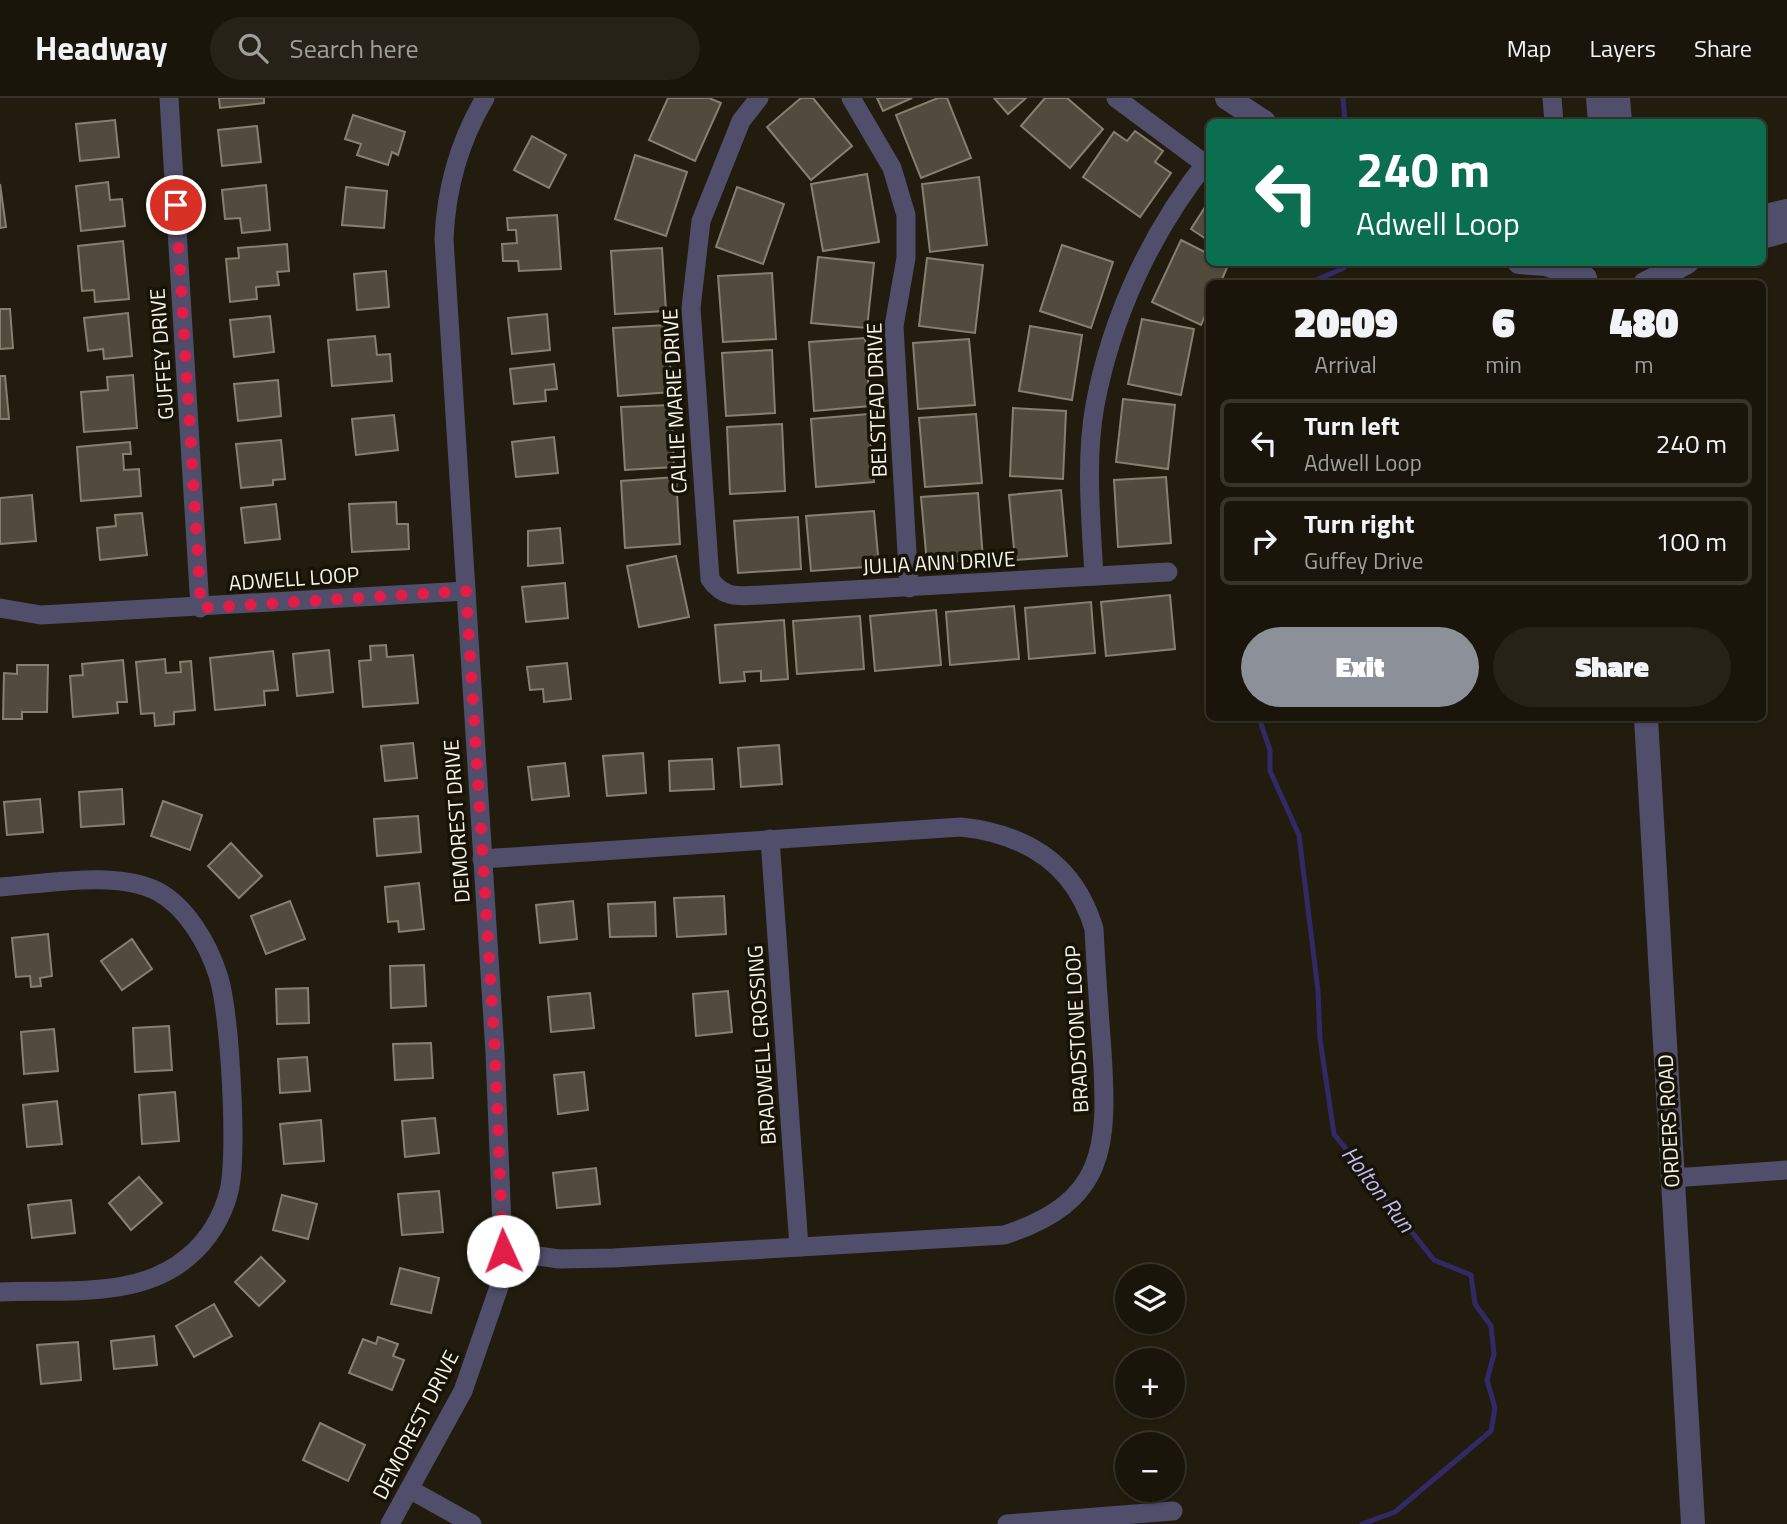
<!DOCTYPE html>
<html lang="en">
<head>
<meta charset="utf-8">
<style>
	body { margin:0; font-family:"Titillium Web",sans-serif; background:#262218; color:#f1f3f6; height:100vh; display:flex; flex-direction:column; font-size:26px; white-space:nowrap }
	* { box-sizing:border-box; margin:0 }
	p { font-size:23px; color:#9f9f9c }
	.icon { flex:none; width:38px; height:38px; fill:none; stroke:currentColor; stroke-width:2; stroke-linecap:round; stroke-linejoin:round }
	.map { position:relative; flex:1; overflow:hidden }
	.panel { position:absolute; left:1206px; top:182px; width:560px; height:441px; display:flex; flex-direction:column; background:#19150a; border-radius:10px; box-shadow:0 2px 5px #0004,0 0 0 2px #37342b }
	.panel>* { flex:none }
	.top-card { position:absolute; left:1206px; top:21px; width:560px; height:147px; border-radius:10px; box-shadow:0 2px 5px #0004,0 0 0 2px #37342b; background:#0b6e4f; color:#fff; overflow:hidden }
	.tools { position:absolute; left:1115px; top:1166px; display:grid; gap:14px }
	.tools a { display:grid; place-items:center; width:70px; height:70px; border-radius:50%; background:#19150a; box-shadow:0 2px 5px #0004,0 0 0 2px #37342b; font-size:35px }
	.pin { position:absolute; display:grid; place-items:center; width:60px; height:60px; color:#fff; margin:-30px; border:4px solid #fff; border-radius:50%; box-shadow:0 2px 7px #0007 }
	.me { position:absolute; width:77px; margin:-38px; rotate:358deg; stroke-linejoin:round; filter:drop-shadow(0 0 5px #0008) }
	.turn { display:flex; align-items:center; gap:24px; height:147px; padding:0 35px; font-size:32px }
	.turn .icon { width:91px; height:91px; stroke-width:2.5 }
	.turn b { display:block; font-size:49px; line-height:60px }
	.eta { display:flex; justify-content:space-evenly; align-items:center; height:119px; text-align:center }
	.eta b { font-size:42px; font-weight:800; line-height:49px }
	.primary-button { display:flex; gap:14px; margin-top:auto; padding:14px 35px }
	.primary-button a { flex:1; height:80px; border-radius:42px; background:#8c9099; color:#fff; font-size:28px; font-weight:800; line-height:80px; text-align:center }
	.primary-button a+a { background:#262218; color:#f1f3f6 }
	ul { padding:0; list-style:none }
	li { display:flex; align-items:center; gap:21px; height:88px; margin:0 14px 10px; padding:0 21px; border:4px solid #37342b; border-radius:10px }
	li div { flex:1 }
	li b { display:block; font-size:26px }
	li em { font-style:normal }
	header { display:flex; align-items:center; gap:42px; box-sizing:border-box; height:98px; padding:0 35px; background:#19150a; border-bottom:2px solid #37342b }
	header strong { font-size:33px }
	nav { display:flex; gap:38px; margin-inline-start:auto; font-size:24px }
	.search { width:490px; height:63px; background:#262218; display:flex; align-items:center; gap:18px; box-sizing:border-box; padding:0 24px; border-radius:38px; color:#9f9f9c; font-size:26px }
	.map>svg:first-child { display:block }
</style>
</head>
<body>
<header>
<strong>Headway</strong>
<div class="search"><svg class="icon" aria-label="search" viewBox="0 0 24 24"><circle cx="10" cy="10" r="6"/><path d="M15 15l6 6"/></svg>Search here</div>
<nav><a>Map</a><a>Layers</a><a>Share</a></nav>
</header>
<div class="map">
<svg width="1787" height="1426" viewBox="0 0 1787 1426">
	<rect width="100%" height="100%" fill="#211c0e"/>
	<g fill="none" stroke-linecap="round" stroke-linejoin="round">
		<g stroke="#342967" stroke-width="5">
			<polyline points="1343,0 1345,24"/>
			<polyline points="1307,186 1344,170 1345,164"/>
			<polyline points="1259,620 1270,652 1270,673 1299,737 1318,893 1320,941 1334,1036 1434,1162 1471,1177 1475,1206 1491,1228 1494,1256 1487,1282 1495,1310 1491,1333 1395,1414 1362,1426"/>
		</g>
	</g>
	<g fill="#504b3c" stroke="#85806f" stroke-width="2">
		<polygon points="219,0 264,0 264,5 220,10"/>
		<polygon points="668,0 709,0 721,5 695,63 649,42"/>
		<polygon points="801,0 813,0 852,48 811,82 767,29"/>
		<polygon points="877,0 912,0 883,13"/>
		<polygon points="938,0 947,0 971,60 921,80 896,17"/>
		<polygon points="994,0 1026,0 1008,16"/>
		<polygon points="1045,0 1067,0 1103,31 1070,70 1021,28"/>
		<polygon points="353,17 405,34 398,57 392,54 388,67 357,57 361,46 345,41"/>
		<polygon points="115,22 119,59 80,63 76,26"/>
		<polygon points="257,28 261,64 222,68 218,32"/>
		<polygon points="1135,33 1163,53 1155,64 1171,75 1140,119 1083,79 1114,34 1127,43"/>
		<polygon points="532,38 566,57 549,90 514,72"/>
		<polygon points="635,57 687,74 666,138 615,121"/>
		<polygon points="867,76 879,144 823,153 811,86"/>
		<polygon points="979,79 987,147 930,154 922,86"/>
		<polygon points="108,84 110,102 122,101 125,128 81,133 76,88"/>
		<polygon points="0,86 6,129 0,130"/>
		<polygon points="266,87 270,132 242,135 240,120 225,121 222,92"/>
		<polygon points="346,89 387,93 384,130 342,127"/>
		<polygon points="737,89 784,106 763,166 716,149"/>
		<polygon points="1209,103 1209,143 1191,131"/>
		<polygon points="557,117 561,171 519,173 518,163 503,163 502,146 517,145 516,132 508,132 507,120"/>
		<polygon points="1181,142 1209,156 1209,164 1229,165 1220,186 1209,186 1209,209 1201,227 1152,204"/>
		<polygon points="123,143 129,201 95,204 94,192 82,193 78,148"/>
		<polygon points="287,146 289,173 277,174 279,187 256,189 257,201 230,204 226,161 239,160 238,150"/>
		<polygon points="1062,147 1113,164 1091,230 1040,213"/>
		<polygon points="662,150 666,213 615,216 611,153"/>
		<polygon points="818,159 874,165 867,230 811,225"/>
		<polygon points="927,160 983,167 975,235 919,228"/>
		<polygon points="386,173 389,209 357,212 354,176"/>
		<polygon points="772,175 776,241 723,244 718,178"/>
		<polygon points="0,211 10,211 13,250 0,251"/>
		<polygon points="128,215 132,258 104,261 103,251 88,253 84,220"/>
		<polygon points="547,216 550,252 512,256 508,220"/>
		<polygon points="270,218 274,254 234,259 230,222"/>
		<polygon points="1142,221 1194,231 1181,297 1128,286"/>
		<polygon points="667,227 672,294 618,298 613,230"/>
		<polygon points="1030,228 1082,237 1072,302 1019,293"/>
		<polygon points="375,238 377,257 390,256 392,283 332,288 328,242"/>
		<polygon points="865,240 870,308 814,313 809,244"/>
		<polygon points="969,241 975,307 918,311 913,245"/>
		<polygon points="772,252 775,315 726,318 722,255"/>
		<polygon points="554,266 557,291 545,292 546,303 514,306 510,271"/>
		<polygon points="133,277 137,330 84,334 81,294 108,292 107,279"/>
		<polygon points="0,278 5,278 9,321 0,321"/>
		<polygon points="278,282 281,318 238,323 234,286"/>
		<polygon points="1123,301 1175,307 1168,371 1116,364"/>
		<polygon points="671,307 674,369 625,372 621,309"/>
		<polygon points="1013,310 1066,313 1063,381 1010,378"/>
		<polygon points="868,316 874,384 816,389 811,321"/>
		<polygon points="976,316 982,385 925,389 919,320"/>
		<polygon points="394,317 398,352 356,357 352,321"/>
		<polygon points="782,326 785,393 730,396 727,329"/>
		<polygon points="554,339 558,375 516,379 512,344"/>
		<polygon points="281,342 285,381 273,382 273,387 241,390 236,346"/>
		<polygon points="130,344 131,356 123,356 124,372 139,371 141,398 81,403 77,349"/>
		<polygon points="676,379 680,446 625,450 621,383"/>
		<polygon points="1166,379 1171,445 1118,449 1114,382"/>
		<polygon points="1061,392 1067,458 1015,462 1009,397"/>
		<polygon points="978,395 983,461 927,466 921,399"/>
		<polygon points="32,397 36,443 0,446 0,400"/>
		<polygon points="396,404 397,426 408,426 409,451 352,454 349,406"/>
		<polygon points="276,406 280,441 245,445 241,410"/>
		<polygon points="874,413 879,468 811,473 806,418"/>
		<polygon points="142,415 147,457 100,462 97,430 116,428 115,417"/>
		<polygon points="798,419 801,471 738,475 734,423"/>
		<polygon points="560,430 563,465 528,468 528,433"/>
		<polygon points="676,458 689,519 639,529 627,468"/>
		<polygon points="565,485 568,520 526,524 522,489"/>
		<polygon points="1170,497 1175,551 1106,558 1101,504"/>
		<polygon points="1091,504 1095,555 1029,561 1025,510"/>
		<polygon points="1014,508 1019,561 950,567 946,514"/>
		<polygon points="936,512 941,567 875,573 870,518"/>
		<polygon points="860,518 864,571 797,576 793,523"/>
		<polygon points="784,522 788,581 761,583 761,573 744,574 745,583 720,585 715,527"/>
		<polygon points="386,547 387,559 413,557 418,605 363,609 359,563 371,562 370,548"/>
		<polygon points="329,552 333,594 297,598 293,556"/>
		<polygon points="273,553 278,592 264,593 265,607 215,612 210,560"/>
		<polygon points="165,561 166,575 181,574 180,564 191,563 195,612 174,614 174,626 155,628 154,615 141,616 136,564"/>
		<polygon points="123,562 127,604 117,604 118,615 73,619 70,578 83,577 82,566"/>
		<polygon points="567,565 571,601 544,604 543,591 530,592 527,569"/>
		<polygon points="17,567 48,567 47,614 22,614 22,621 3,621 4,575 17,576"/>
		<polygon points="413,645 417,680 385,683 381,648"/>
		<polygon points="779,647 782,686 741,689 738,650"/>
		<polygon points="643,655 646,695 607,698 603,658"/>
		<polygon points="712,661 714,691 670,693 669,663"/>
		<polygon points="565,665 569,698 532,702 528,669"/>
		<polygon points="122,691 124,726 81,729 79,694"/>
		<polygon points="40,701 43,734 7,737 4,704"/>
		<polygon points="163,703 202,717 190,752 151,738"/>
		<polygon points="418,718 421,754 377,758 374,721"/>
		<polygon points="231,745 262,778 239,800 208,768"/>
		<polygon points="419,785 424,831 399,834 398,823 388,824 385,789"/>
		<polygon points="724,798 726,836 677,839 674,800"/>
		<polygon points="290,803 305,841 266,856 251,818"/>
		<polygon points="573,803 577,841 540,845 536,807"/>
		<polygon points="655,804 656,838 610,839 608,806"/>
		<polygon points="48,836 52,878 40,880 41,888 31,889 30,878 16,879 12,840"/>
		<polygon points="132,841 152,871 122,892 101,863"/>
		<polygon points="424,867 426,908 391,910 390,868"/>
		<polygon points="308,890 309,925 277,926 276,891"/>
		<polygon points="728,893 732,934 696,938 693,896"/>
		<polygon points="590,895 594,930 551,934 548,899"/>
		<polygon points="169,928 172,972 135,974 133,930"/>
		<polygon points="54,931 58,973 24,976 21,934"/>
		<polygon points="431,945 433,980 395,982 393,946"/>
		<polygon points="307,959 310,993 280,995 278,961"/>
		<polygon points="584,974 588,1012 558,1016 554,977"/>
		<polygon points="175,994 179,1043 142,1046 139,997"/>
		<polygon points="57,1003 62,1046 27,1049 23,1007"/>
		<polygon points="435,1020 439,1055 405,1059 402,1023"/>
		<polygon points="321,1022 324,1063 284,1066 280,1026"/>
		<polygon points="596,1070 600,1106 557,1110 553,1075"/>
		<polygon points="139,1079 162,1105 131,1132 109,1105"/>
		<polygon points="439,1093 443,1134 402,1137 398,1096"/>
		<polygon points="282,1097 317,1106 308,1141 273,1132"/>
		<polygon points="71,1102 75,1135 32,1140 28,1107"/>
		<polygon points="261,1159 285,1183 259,1208 235,1184"/>
		<polygon points="400,1170 439,1180 431,1215 391,1206"/>
		<polygon points="214,1206 232,1238 194,1259 176,1228"/>
		<polygon points="154,1238 157,1267 114,1271 111,1243"/>
		<polygon points="378,1239 398,1246 393,1258 404,1262 392,1292 349,1275 363,1241 376,1246"/>
		<polygon points="78,1244 81,1282 41,1286 37,1247"/>
		<polygon points="320,1325 365,1347 348,1383 303,1362"/>
	</g>
	<g fill="none" stroke-linecap="round" stroke-linejoin="round">
		<g stroke="#504e6b" stroke-width="19">
			<polyline points="169,0 200,510"/>
			<path d="M759,0L741,23L701,123L691,210L710,481C724,501 739,498 761,497L1168,474"/>
			<polyline points="851,0 892,70 906,117 906,160 894,228 909,490"/>
			<polyline points="1116,0 1205,66"/>
			<polyline points="1552,0 1554,24"/>
			<path d="M1094,478C1091,422 1085,362 1095,307C1112,217 1152,132 1209,61"/>
			<polyline points="0,510 41,517 466,493"/>
			<polyline points="770,741 799,1149"/>
			<path d="M482,761L961,729C1026,736 1075,766 1094,831C1096,872 1099,912 1102,953C1108,1048 1107,1104 1004,1137L613,1160L559,1161L503,1153"/>
			<path d="M0,789C45,786 116,772 157,793C187,809 208,846 218,877C230,913 238,1056 229,1093C223,1118 208,1143 188,1159C139,1202 61,1191 0,1194"/>
			<polyline points="1673,1080 1787,1072"/>
			<polyline points="411,1392 472,1426"/>
			<path d="M390,1426L463,1293L499,1189L503,1153L495,955L444,141C446,91 459,44 485,0"/>
			<polyline points="1007,1426 1173,1413"/>
		</g>
		<g stroke="#504e6b" stroke-width="24">
			<polyline points="1227,0 1264,24"/>
			<polyline points="1598,0 1600,24"/>
			<polyline points="1618,0 1620,24"/>
			<polyline points="1762,119 1787,113"/>
			<polyline points="1762,139 1787,132"/>
			<polyline points="1519,164 1546,166 1585,180"/>
			<polyline points="1645,186 1687,164"/>
			<polyline points="1646,620 1693,1426"/>
		</g>
	</g>
	<g fill="none" stroke-linecap="round" stroke-linejoin="round">
		<polyline stroke="#e11d48" stroke-width="12" stroke-dasharray="0 21.6" points="176,107 201,510 466,493 495,955 503,1153"/>
	</g>
	<g text-anchor="middle" stroke-width="7" stroke-linejoin="round" paint-order="stroke">
		<g font-size="21" fill="#f7f4ea" stroke="#171306">
			<text transform="translate(162 256) rotate(-94)" y="7">GUFFEY DRIVE</text>
			<text transform="translate(877 302) rotate(-92)" y="7">BELSTEAD DRIVE</text>
			<text transform="translate(675 303) rotate(-93)" y="7">CALLIE MARIE DRIVE</text>
			<text transform="translate(939 465) rotate(-3)" y="7">JULIA ANN DRIVE</text>
			<text transform="translate(294 481) rotate(-4)" y="7">ADWELL LOOP</text>
			<text transform="translate(457 723) rotate(-94)" y="7">DEMOREST DRIVE</text>
			<text transform="translate(1077 931) rotate(-93)" y="7">BRADSTONE LOOP</text>
			<text transform="translate(762 947) rotate(-94)" y="7">BRADWELL CROSSING</text>
			<text transform="translate(1669 1023) rotate(-93)" y="7">ORDERS ROAD</text>
			<text transform="translate(416 1327) rotate(-63)" y="7">DEMOREST DRIVE</text>
		</g>
		<g font-size="23" font-style="italic" fill="#bfbcf6" stroke="#171306">
			<text transform="translate(1378 1091) rotate(52)" y="8">Holton Run</text>
		</g>
	</g>
</svg>
<div class="tools">
<a><svg class="icon" aria-label="layers" viewBox="0 0 24 24"><path d="M12 4l9 5-9 5-9-5zM3 14l9 5 9-5"/></svg></a>
<a>+</a>
<a>−</a>
</div>
<div class="pin" style="left:176px;top:107px;background:#d93025"><svg class="icon" aria-label="arrive" viewBox="0 0 24 24"><path d="M6 21V4h12l-3 4 3 4H6"/></svg></div>
<svg class="me" style="left:503px;top:1153px" viewBox="-20 -20 40 40"><circle r="19" fill="#fff"/><path d="M0-13L10 11 0 6-10 11z" fill="#e11d48"/></svg>
<div class="top-card">
<div class="turn"><svg class="icon" aria-label="left" viewBox="0 0 24 24"><path d="M17 20v-9H6M10 6l-5 5 5 5"/></svg><div><b>240 m</b>Adwell Loop</div></div>
</div>
<section class="panel">
<div class="eta">
<div><b>20:09</b><p>Arrival</p></div>
<div><b>6</b><p>min</p></div>
<div><b>480</b><p>m</p></div>
</div>
<ul>
<li><svg class="icon" aria-label="left" viewBox="0 0 24 24"><path d="M17 20v-9H6M10 6l-5 5 5 5"/></svg><div><b>Turn left</b><p>Adwell Loop</p></div><em>240 m</em></li>
<li><svg class="icon" aria-label="right" viewBox="0 0 24 24"><path d="M7 20v-9h11M14 6l5 5-5 5"/></svg><div><b>Turn right</b><p>Guffey Drive</p></div><em>100 m</em></li>
</ul>
<div class="primary-button"><a>Exit</a><a>Share</a></div>
</section>
</div>
</body>
</html>
